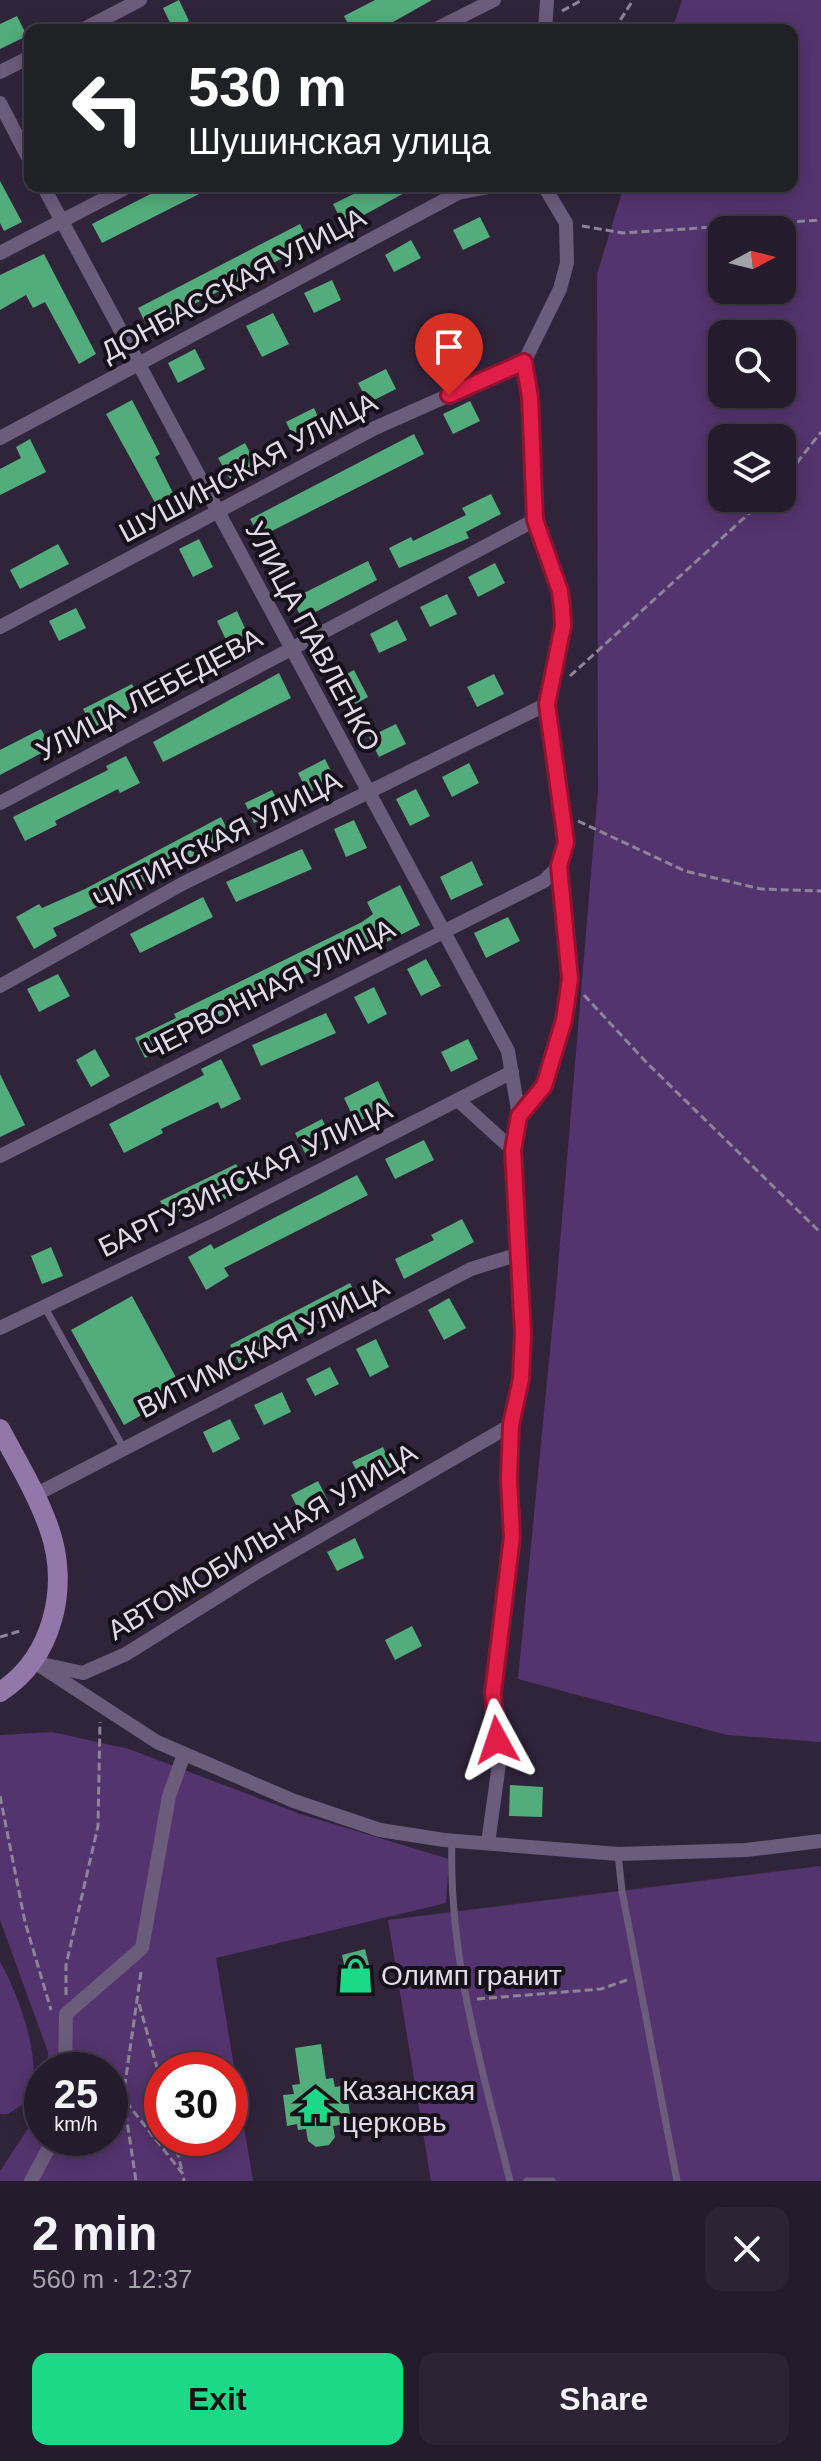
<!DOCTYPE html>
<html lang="en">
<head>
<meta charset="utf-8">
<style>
	body { margin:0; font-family:Helvetica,sans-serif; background:#2c2434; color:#f1f3f6; height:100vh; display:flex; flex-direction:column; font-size:30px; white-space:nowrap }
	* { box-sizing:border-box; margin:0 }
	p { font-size:26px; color:#a3a1a9 }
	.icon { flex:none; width:44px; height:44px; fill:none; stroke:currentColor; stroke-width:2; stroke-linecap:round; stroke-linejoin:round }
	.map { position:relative; height:2181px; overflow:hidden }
	.side { display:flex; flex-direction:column; background:#241b2c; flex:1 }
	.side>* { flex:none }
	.banner { position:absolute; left:24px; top:24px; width:774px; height:168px; border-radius:16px; box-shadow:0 4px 20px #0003,0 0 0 2px #413948; background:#202124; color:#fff; overflow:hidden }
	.needle { width:52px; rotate:83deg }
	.controls { position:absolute; left:708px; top:216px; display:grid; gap:16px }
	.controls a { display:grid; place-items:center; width:88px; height:88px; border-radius:16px; background:#241b2c; box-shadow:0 4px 20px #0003,0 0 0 2px #413948; font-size:40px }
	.speed { position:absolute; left:24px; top:2052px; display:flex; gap:16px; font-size:40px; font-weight:700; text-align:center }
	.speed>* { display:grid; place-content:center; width:104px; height:104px; border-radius:50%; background:#241b2c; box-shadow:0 4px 20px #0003,0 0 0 2px #413948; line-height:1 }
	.speed small { font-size:20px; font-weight:400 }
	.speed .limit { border:12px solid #d22; background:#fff; color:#111 }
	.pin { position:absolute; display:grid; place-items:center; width:68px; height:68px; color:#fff; margin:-82px -34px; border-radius:50% 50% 50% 0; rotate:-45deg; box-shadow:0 0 8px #0007 }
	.pin .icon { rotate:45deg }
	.me { position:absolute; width:88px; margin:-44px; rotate:355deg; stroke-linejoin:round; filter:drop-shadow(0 0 6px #0008) }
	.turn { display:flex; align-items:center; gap:28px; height:168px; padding:0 32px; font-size:36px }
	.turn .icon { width:104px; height:104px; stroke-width:2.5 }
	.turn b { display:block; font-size:56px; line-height:68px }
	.round { display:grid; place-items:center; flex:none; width:84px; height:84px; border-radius:16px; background:#2c2434 }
	.overview { display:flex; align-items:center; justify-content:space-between; height:136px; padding:0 32px }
	h1 { font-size:48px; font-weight:600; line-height:60px }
	.cta { display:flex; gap:16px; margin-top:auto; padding:16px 32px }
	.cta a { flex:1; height:92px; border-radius:16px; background:#1cd988; color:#111; font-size:32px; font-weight:600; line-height:92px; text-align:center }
	.cta a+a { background:#2c2434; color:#f1f3f6 }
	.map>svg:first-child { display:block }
</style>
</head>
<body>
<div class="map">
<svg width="821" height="2181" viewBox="0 0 821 2181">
	<rect width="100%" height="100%" fill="#30243b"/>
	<g fill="#54346e" fill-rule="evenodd">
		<path d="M682,0H821V1742L727,1735L518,1679L557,1279L598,790L597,274L624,186H792V30H672ZM722,230H782V290H722ZM722,334H782V394H722ZM722,438H782V498H722Z"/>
		<path d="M52,1732L129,1749L300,1814L449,1859L446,1903L216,1958L253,2181H0V2171L42,2107V2138H110V2070H47L48,2052L0,1920V1735ZM162,2070H230V2138H162Z"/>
		<polygon points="821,1866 821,2181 431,2181 388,1920"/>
		<path d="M0,1962C17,1990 47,2069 27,2099C23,2105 14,2110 8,2114H0Z"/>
	</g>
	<g fill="#52ac7b">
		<polygon points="179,0 189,21 173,29 163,8"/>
		<polygon points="375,0 432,0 379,30 351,30 344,16"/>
		<polygon points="17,16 27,36 0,49 0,24"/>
		<polygon points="0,181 22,222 4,231 0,223"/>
		<polygon points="166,186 215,186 102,243 92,224"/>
		<polygon points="370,186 417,186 344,226 333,204"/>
		<polygon points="480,217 490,237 463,250 453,230"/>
		<polygon points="300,224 310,244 148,328 138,308"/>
		<polygon points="411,240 421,258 394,272 385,255"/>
		<polygon points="44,254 96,354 79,364 45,302 33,308 26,295 0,310 0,275"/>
		<polygon points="332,280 341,300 314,313 304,293"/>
		<polygon points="273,313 289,344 262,357 246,326"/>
		<polygon points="452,330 461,349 434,363 424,343"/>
		<polygon points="195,349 205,369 178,383 168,363"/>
		<polygon points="386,369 396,389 368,403 358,383"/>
		<polygon points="132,400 160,454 155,457 182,511 164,519 106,414"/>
		<polygon points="470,401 480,421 453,434 443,414"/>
		<polygon points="314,408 323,428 296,442 286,422"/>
		<polygon points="414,434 424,454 260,537 250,519"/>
		<polygon points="30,439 46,472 0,495 0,469 21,458 16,447"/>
		<polygon points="245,443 256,464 230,479 218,458"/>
		<polygon points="491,494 501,514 466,532 469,538 399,568 389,548 411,537 413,541 466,515 462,508"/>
		<polygon points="199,539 213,567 193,577 179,549"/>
		<polygon points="58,544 69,564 20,589 10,570"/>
		<polygon points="368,561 377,580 302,619 292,599"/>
		<polygon points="495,563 505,583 478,597 468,577"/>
		<polygon points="447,594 457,614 430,627 420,607"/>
		<polygon points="76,608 86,628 59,641 49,621"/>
		<polygon points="237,611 250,639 230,648 217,621"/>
		<polygon points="397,620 407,640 379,653 370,634"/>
		<polygon points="354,670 368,697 348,708 334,681"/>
		<polygon points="279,673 291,698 163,762 153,742"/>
		<polygon points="494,674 504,694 477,707 467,687"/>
		<polygon points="132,684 142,703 94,729 83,709"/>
		<polygon points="396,724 406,744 379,757 369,737"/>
		<polygon points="41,729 51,748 0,775 0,750"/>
		<polygon points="126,756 140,783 120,793 118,789 55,821 57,825 25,841 13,817 108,770 106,766"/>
		<polygon points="325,759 335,779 308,793 298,773"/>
		<polygon points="469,763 479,783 452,797 442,777"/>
		<polygon points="416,789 430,816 410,826 396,799"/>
		<polygon points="272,790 282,810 254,823 245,803"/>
		<polygon points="221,817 231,836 140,884 141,886 53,928 57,936 34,949 16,917 39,904 42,908 85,889"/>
		<polygon points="354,820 367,848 346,857 334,829"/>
		<polygon points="302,849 312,869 236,902 226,882"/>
		<polygon points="472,861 483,885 451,900 440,877"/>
		<polygon points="400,885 420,925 375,948 373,942 330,962 170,1041 172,1045 145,1058 135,1038 176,1018 174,1014 362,922 373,914 367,902"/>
		<polygon points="203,897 213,917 140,953 130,934"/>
		<polygon points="508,917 520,941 486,958 474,933"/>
		<polygon points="426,959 441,986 421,996 407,969"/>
		<polygon points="58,974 70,996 39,1012 27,989"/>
		<polygon points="374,987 387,1014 368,1024 354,997"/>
		<polygon points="326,1013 336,1033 261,1066 252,1045"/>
		<polygon points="468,1039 478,1059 451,1072 441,1052"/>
		<polygon points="95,1049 110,1076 91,1087 76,1060"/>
		<polygon points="221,1059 241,1099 221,1109 218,1102 161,1129 163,1133 124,1153 109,1124 204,1075 201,1069"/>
		<polygon points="0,1074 25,1125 0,1137"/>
		<polygon points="378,1081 390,1106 356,1123 344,1098"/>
		<polygon points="322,1119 332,1139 305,1153 295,1133"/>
		<polygon points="424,1140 434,1160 395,1179 385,1159"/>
		<polygon points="236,1164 248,1188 216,1203 214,1199 170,1221 160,1201"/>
		<polygon points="357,1175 368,1195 224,1268 229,1276 206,1290 188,1257 211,1244 214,1249"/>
		<polygon points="462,1219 474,1242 404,1279 395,1259 434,1240 431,1235"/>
		<polygon points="51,1247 63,1276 42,1284 31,1256"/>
		<polygon points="350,1283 360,1303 240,1365 230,1345"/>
		<polygon points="132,1296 179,1383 163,1391 168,1400 124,1425 71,1330"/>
		<polygon points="449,1298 466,1328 444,1340 428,1310"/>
		<polygon points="376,1339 389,1367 370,1377 356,1349"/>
		<polygon points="330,1367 339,1384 315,1396 306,1379"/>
		<polygon points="282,1392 291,1412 264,1425 254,1405"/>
		<polygon points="230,1419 240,1439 213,1453 203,1432"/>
		<polygon points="383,1447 392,1467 362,1481 352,1462"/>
		<polygon points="318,1481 328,1501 301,1515 291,1495"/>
		<polygon points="355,1538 364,1558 337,1571 327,1552"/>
		<polygon points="412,1626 422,1646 395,1660 385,1640"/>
		<polygon points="510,1785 543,1787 542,1817 509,1816"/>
		<polygon points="365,1949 374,1985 350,1991 342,1955"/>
		<polygon points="321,2044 326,2079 333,2078 335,2087 346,2085 350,2115 339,2117 340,2125 333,2126 335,2137 329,2145 316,2147 308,2141 306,2129 298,2130 297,2124 287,2126 283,2095 294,2094 292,2085 300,2084 295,2048"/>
	</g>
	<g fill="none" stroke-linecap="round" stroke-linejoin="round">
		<g stroke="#8d8497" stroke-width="3" stroke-dasharray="8 4" stroke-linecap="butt">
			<polyline points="562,11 582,0"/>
			<polyline points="614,30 633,0"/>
			<polyline points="582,226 623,233 821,220"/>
			<polyline points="782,482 821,432"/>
			<polyline points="570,676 766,498"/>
			<polyline points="578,821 685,871 761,889 821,891"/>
			<polyline points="584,995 647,1063 821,1233"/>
			<polyline points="0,1637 20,1631"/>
			<polyline points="0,1796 25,1922 51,2010"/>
			<polyline points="141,1972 123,2098 183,2174 184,2181"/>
			<polyline points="66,1995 66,1965 98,1826 100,1722"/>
			<polyline points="477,1999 601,1989 627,1980"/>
			<polyline points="139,2004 162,2085"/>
			<polyline points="124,2101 136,2181"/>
			<polyline points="174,2138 182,2171"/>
		</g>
		<g stroke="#6c5c7b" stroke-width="7">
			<polyline points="44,1306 123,1447"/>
			<path d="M452,1840C448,1957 482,2069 510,2181"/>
			<polyline points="618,1854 622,1891 677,2181"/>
			<polyline points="527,2181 552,2181"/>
		</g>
		<g stroke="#6c5c7b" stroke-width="14">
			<polyline points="82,30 140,0"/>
			<polyline points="434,30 494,0"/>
			<polyline points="545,30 547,0"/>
			<polyline points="0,72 30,57"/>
			<polyline points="0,103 30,161"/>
			<polyline points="43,186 508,1051 519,1116"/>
			<polyline points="0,253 129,186"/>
			<polyline points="0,438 458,193 494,186"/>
			<polyline points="0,627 375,428 524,362"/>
			<polyline points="0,803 535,520"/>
			<polyline points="0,986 182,884 547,704"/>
			<polyline points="459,1101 513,1150"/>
			<polyline points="0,1156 544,881 559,866"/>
			<polyline points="0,1328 216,1224 512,1072"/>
			<polyline points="35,1495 471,1269 519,1254"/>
			<polyline points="34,1662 157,1742 294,1801 380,1830 444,1840 618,1854 746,1850 821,1841"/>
			<polyline points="42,1664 83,1673 126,1654 259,1571 511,1425"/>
			<polyline points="488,1843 499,1764 493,1693 512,1537 509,1479 511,1425 521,1379 523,1309 513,1150 519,1116 544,1086 564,1020 570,979 559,866 566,842 547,704 563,626 560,591 535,520 530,397 524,362 560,289 567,263 566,223 544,186"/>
			<polyline points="65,2070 66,2014 142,1948 169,1796 184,1754"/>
			<polyline points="31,2181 54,2138"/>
		</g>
		<path stroke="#9178a9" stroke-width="20" d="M0,1429C17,1461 37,1494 49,1528C70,1587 53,1658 0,1692"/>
	</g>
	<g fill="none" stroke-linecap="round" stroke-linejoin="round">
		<defs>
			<polyline id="route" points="449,395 524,362 530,397 535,520 560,591 562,608 563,626 547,704 566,842 559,866 570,979 564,1020 544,1086 519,1116 513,1150 523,1333 521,1379 511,1425 509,1479 512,1537 493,1693 497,1740"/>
		</defs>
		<use href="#route" stroke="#92132f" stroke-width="20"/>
		<use href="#route" stroke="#e11d48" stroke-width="14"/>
	</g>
	<defs>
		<symbol id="shop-bare" viewBox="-9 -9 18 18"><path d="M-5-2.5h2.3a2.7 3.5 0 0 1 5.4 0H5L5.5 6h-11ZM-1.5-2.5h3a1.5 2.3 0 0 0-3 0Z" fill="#1cd988" stroke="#15101a" stroke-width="2.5" paint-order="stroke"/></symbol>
		<symbol id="temple-bare" viewBox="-9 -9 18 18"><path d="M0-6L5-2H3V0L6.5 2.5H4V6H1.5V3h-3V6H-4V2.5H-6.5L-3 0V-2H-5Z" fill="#1cd988" stroke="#15101a" stroke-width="2.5" paint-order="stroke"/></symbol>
	</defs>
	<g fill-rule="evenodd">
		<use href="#shop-bare" x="330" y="1950" width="51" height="51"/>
		<use href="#temple-bare" x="290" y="2080" width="51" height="51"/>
	</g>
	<g text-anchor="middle" stroke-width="8" stroke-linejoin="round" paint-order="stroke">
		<g font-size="28" fill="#e2dbea" stroke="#15101a">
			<text transform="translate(233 284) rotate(-28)" y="10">ДОНБАССКАЯ УЛИЦА</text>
			<text transform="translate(248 467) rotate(-28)" y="10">ШУШИНСКАЯ УЛИЦА</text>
			<text transform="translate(313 636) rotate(62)" y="10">УЛИЦА ПАВЛЕНКО</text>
			<text transform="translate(149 694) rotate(-28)" y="10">УЛИЦА ЛЕБЕДЕВА</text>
			<text transform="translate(217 840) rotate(-27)" y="10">ЧИТИНСКАЯ УЛИЦА</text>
			<text transform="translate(269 989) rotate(-27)" y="10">ЧЕРВОННАЯ УЛИЦА</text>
			<text transform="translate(245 1178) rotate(-26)" y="10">БАРГУЗИНСКАЯ УЛИЦА</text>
			<text transform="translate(263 1347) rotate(-27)" y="10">ВИТИМСКАЯ УЛИЦА</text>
			<text transform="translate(262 1541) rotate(-31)" y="10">АВТОМОБИЛЬНАЯ УЛИЦА</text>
		</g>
		<g font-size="28" fill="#e2dbea" stroke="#15101a" text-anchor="start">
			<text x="381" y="1985">Олимп гранит</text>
			<text x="342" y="2100">Казанская<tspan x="342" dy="32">церковь</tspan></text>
		</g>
	</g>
</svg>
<div class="controls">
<a><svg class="needle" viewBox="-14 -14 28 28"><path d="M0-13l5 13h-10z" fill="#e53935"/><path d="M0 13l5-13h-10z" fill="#a3a1a9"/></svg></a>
<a><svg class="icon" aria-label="search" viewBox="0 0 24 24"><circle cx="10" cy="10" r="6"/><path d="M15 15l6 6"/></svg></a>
<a><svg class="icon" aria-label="layers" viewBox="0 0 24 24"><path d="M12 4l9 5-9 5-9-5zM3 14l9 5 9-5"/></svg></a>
</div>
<div class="speed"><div>25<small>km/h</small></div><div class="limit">30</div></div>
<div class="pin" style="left:449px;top:395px;background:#d93025"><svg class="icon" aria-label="arrive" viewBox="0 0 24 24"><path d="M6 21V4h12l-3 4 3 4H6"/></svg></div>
<svg class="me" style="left:497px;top:1740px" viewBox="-20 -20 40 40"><path d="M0-17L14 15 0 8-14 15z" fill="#e11d48" stroke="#fff" stroke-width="4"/></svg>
<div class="banner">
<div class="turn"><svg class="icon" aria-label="left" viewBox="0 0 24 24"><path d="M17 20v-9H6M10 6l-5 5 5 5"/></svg><div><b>530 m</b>Шушинская улица</div></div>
</div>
</div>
<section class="side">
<div class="overview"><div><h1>2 min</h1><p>560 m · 12:37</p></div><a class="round"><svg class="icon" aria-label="close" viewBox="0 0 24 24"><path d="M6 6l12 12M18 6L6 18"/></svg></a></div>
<div class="cta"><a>Exit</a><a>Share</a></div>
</section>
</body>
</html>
